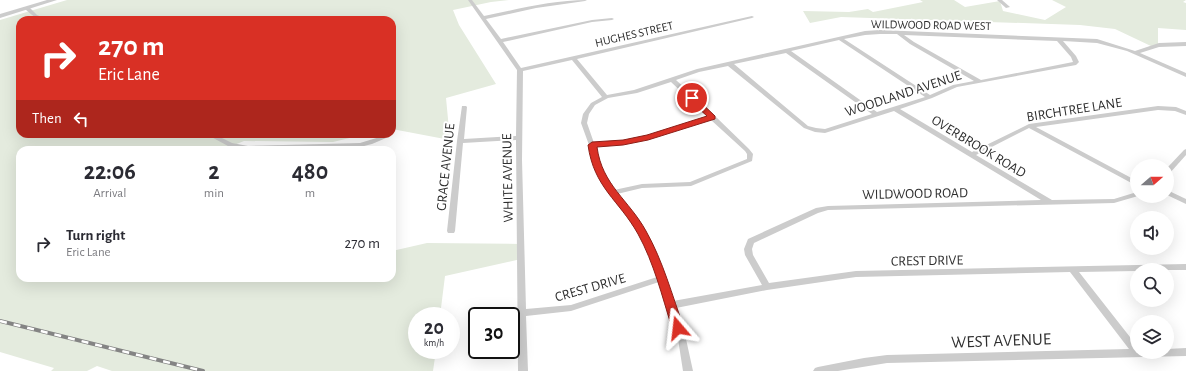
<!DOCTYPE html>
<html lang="en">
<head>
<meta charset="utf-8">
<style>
	body { margin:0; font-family:"Alegreya Sans",sans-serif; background:#f2f2f3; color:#2b2b33; height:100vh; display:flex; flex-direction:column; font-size:15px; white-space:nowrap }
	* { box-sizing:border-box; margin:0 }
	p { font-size:13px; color:#7c7c81 }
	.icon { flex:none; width:22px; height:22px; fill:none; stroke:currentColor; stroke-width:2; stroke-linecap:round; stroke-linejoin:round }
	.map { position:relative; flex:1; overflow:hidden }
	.details { position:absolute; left:16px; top:146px; width:380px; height:136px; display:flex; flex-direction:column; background:#fff; border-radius:12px; box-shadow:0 4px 16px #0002 }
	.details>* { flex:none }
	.hud { position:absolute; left:16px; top:16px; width:380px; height:122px; border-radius:12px; box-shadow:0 4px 16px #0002; background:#d93025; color:#fff; overflow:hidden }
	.needle { width:26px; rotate:70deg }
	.fabs { position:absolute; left:1130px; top:159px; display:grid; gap:8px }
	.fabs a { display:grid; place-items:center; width:44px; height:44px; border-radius:50%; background:#fff; box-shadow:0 4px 16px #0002; font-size:20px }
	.speed { position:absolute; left:408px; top:307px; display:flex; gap:8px; font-size:20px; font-weight:700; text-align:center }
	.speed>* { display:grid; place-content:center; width:52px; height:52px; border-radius:50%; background:#fff; box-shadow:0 4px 16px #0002; line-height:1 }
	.speed small { font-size:10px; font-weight:400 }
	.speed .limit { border:2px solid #111; border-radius:6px; background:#fff; color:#111 }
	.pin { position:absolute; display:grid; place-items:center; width:34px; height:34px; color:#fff; margin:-17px; border:2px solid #fff; border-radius:50%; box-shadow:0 1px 4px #0007 }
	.me { position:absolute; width:44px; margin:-22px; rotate:343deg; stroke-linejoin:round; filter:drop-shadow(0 0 3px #0008) }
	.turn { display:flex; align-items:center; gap:14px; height:84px; padding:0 16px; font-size:18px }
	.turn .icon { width:52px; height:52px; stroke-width:2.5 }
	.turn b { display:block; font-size:28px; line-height:34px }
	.then { display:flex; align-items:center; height:38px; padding:0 16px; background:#0003; gap:8px; font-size:15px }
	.eta { display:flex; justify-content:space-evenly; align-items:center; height:68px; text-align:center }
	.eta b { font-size:24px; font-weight:700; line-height:28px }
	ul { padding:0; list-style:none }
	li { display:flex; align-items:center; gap:12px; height:60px; padding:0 16px }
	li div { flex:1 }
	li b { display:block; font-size:15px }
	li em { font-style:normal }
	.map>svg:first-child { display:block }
</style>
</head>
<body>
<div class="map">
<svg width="1186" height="371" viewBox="0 0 1186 371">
	<rect width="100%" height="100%" fill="#fff"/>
	<g fill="#e4ebde">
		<polygon points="67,0 509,0 491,2 453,10 459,25 496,84 446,98 450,140 392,129 392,20 20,20 20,134 366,134 333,142 244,141 222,150 20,150 20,278 392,278 392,251 427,243 522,244 521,259 445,276 440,316 417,316 417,350 436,350 433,371 112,371 97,366 87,371 51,371 54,368 0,352 0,20"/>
		<polygon points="920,0 954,0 965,7 1000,1 1003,11 1045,20 1066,7 1052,0 1186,0 1183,2 1186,3 1186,30 1158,28 1158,45 1153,47 1115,29 1080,25 841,17 810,23 803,11 849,12 868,9 873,12 923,2"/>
	</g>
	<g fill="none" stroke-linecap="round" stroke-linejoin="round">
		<g fill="#ccc" fill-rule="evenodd">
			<path d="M468,0H472L484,16C518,9 553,0 587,0L585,1L536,8L486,19L501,39L592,20L612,18L614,19L612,20L592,22L503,42L521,68L752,16L754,17L752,18L577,59L607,95L634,90L697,69L865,31L880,30L1097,39L1135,51L1159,43L1186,42V46L1159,47L1140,53L1186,73V77L1127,51L1097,43L1063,41L1076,56L1079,62L1076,65L957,87L932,98L900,109L972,152L1029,124L1158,106L1176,107L1186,111V115L1175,111L1158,110L1036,127L1137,181V186L1029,128L976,155L1052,200L1114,199L1137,192V196H1138L1114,203L828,210L818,213L754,243L752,249L753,255L769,283L856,271L1186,264V270H1137V271L1079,272L1137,346V352H1167V349L1186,348V356L887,363L838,371H813L815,368L818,367L864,358L887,355L1129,349L1070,272L856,277L767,290L676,308L686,339L693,371H683L678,339L659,282L571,311L526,316L528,371H518L516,140L463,143L455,231L454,233H448L447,231L457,141L462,106H466L467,107L464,139L516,136L517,70ZM880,34H897L910,44L974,81L953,85L930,95L844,39L865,35ZM904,35L1057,41L1071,57L1073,62L981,80L914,42ZM839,40L925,97L877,112L791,51ZM786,53L872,114L825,129L816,128L808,126L734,64ZM572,60L602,97L591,103L583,114L581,123L589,145L591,159L602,184L638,231L648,251L657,277L571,305L526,309L522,160L523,71ZM728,66L804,128L815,132L825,133L894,111L1041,200L828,206L816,208L748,239L744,249L745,255L762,285L673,301L656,251L644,228L617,194L642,188L691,186L752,161L753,154L749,149L715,116L676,80L699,72ZM671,82L708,117L647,135L623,140L594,143L587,123L589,114L595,105L608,98L637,93ZM711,120L745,151L747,154V159L690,182L642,184L614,190C604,177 598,163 595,147L623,144L648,139Z"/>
			<polygon points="997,0 1002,0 1010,7 1006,8"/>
			<path d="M25,7H29L37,15L49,20C37,20 34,17 25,9Z"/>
			<polygon points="206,134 214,134 232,143 248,146 360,143 383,136 386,138 372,144 360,147 248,150 228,146"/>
			<polygon points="1186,149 1186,155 1169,174 1167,174 1167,168 1184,150"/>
			<polygon points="1167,190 1186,199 1186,204 1167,195"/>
		</g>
		<polygon fill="#ccc" fill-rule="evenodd" points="47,0 57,0 0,18 0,14"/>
		<defs>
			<polyline id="rail" points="0,321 203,371"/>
		</defs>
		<use href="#rail" stroke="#848484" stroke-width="4"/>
		<use href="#rail" stroke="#fff" stroke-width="2.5" stroke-dasharray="7" stroke-linecap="butt"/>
	</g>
	<path fill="#d93025" stroke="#8d1f18" d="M692,96L695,97L715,116V119L648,140L623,145L597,147C602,185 629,200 646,231C663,261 672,295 684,328L682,331L678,333L674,331L672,328C662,296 654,263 638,234C619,200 594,188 588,145L592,142L623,140L647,135L707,116L689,100V97Z"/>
	<g text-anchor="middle" stroke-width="4" stroke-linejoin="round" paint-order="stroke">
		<g font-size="12" fill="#2f2f2f" stroke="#fff">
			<text transform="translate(931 25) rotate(1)" y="4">WILDWOOD ROAD WEST</text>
			<text transform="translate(634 34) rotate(-13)" y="4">HUGHES STREET</text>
		</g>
		<g font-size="14" fill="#2f2f2f" stroke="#fff">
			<text transform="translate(903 93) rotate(-18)" y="5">WOODLAND AVENUE</text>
			<text transform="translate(1074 109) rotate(-9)" y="5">BIRCHTREE LANE</text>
			<text transform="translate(979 146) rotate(31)" y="5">OVERBROOK ROAD</text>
			<text transform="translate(445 167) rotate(-84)" y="5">GRACE AVENUE</text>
			<text transform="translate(507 178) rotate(-91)" y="5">WHITE AVENUE</text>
			<text transform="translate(915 193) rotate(-1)" y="5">WILDWOOD ROAD</text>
			<text transform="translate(927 260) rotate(-1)" y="5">CREST DRIVE</text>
			<text transform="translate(590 287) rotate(-16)" y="5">CREST DRIVE</text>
		</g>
		<g font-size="17" fill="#2f2f2f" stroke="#fff">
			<text transform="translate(1001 340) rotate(-2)" y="6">WEST AVENUE</text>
		</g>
	</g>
</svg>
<div class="fabs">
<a><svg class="needle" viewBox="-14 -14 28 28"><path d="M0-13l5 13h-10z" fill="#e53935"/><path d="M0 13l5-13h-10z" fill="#7c7c81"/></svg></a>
<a><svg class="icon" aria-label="sound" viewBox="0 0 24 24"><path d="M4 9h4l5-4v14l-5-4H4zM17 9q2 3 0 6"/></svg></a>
<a><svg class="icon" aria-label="search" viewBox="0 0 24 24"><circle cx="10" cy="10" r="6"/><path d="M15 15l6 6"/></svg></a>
<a><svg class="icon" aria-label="layers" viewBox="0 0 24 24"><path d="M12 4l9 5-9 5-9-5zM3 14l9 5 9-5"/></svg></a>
</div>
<div class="speed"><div>20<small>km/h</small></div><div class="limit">30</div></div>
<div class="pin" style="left:692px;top:98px;background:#d93025"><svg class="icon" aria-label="arrive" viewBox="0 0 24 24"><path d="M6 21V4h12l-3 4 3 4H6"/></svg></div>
<svg class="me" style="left:678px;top:328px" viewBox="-20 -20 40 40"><path d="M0-17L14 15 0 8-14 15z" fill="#d93025" stroke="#fff" stroke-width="4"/></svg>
<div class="hud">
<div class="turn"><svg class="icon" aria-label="right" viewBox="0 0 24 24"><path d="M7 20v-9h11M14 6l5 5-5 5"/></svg><div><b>270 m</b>Eric Lane</div></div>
<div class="then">Then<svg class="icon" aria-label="left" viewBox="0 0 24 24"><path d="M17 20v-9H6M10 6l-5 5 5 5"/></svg></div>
</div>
<section class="details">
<div class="eta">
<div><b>22:06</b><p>Arrival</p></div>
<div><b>2</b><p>min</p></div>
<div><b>480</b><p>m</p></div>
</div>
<ul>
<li><svg class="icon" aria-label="right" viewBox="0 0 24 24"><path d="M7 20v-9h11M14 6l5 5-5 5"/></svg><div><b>Turn right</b><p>Eric Lane</p></div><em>270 m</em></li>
</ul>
</section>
</div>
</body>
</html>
